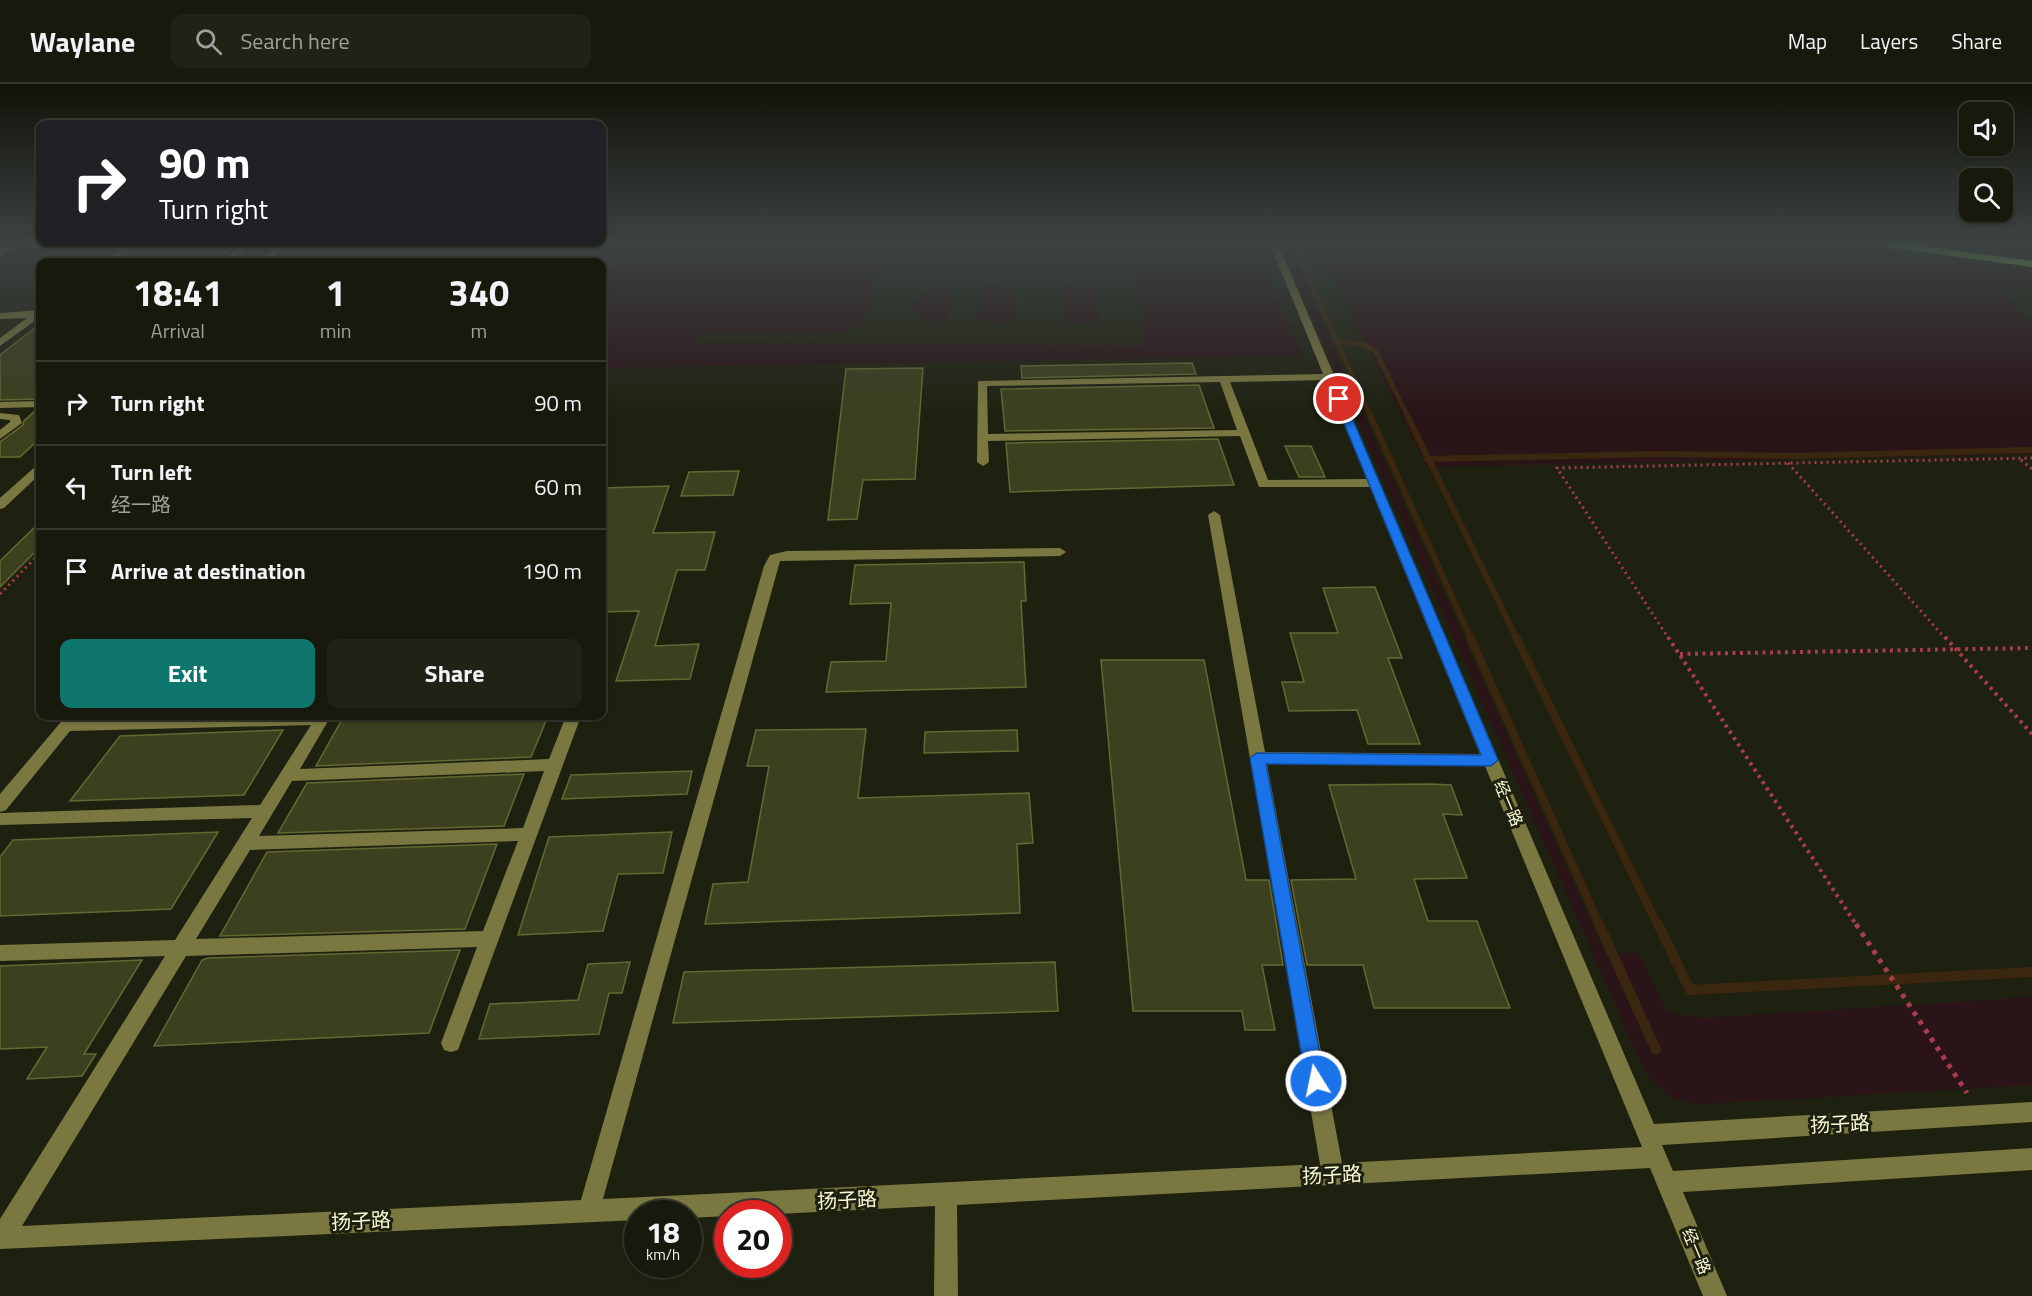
<!DOCTYPE html>
<html lang="en">
<head>
<meta charset="utf-8">
<style>
	body { margin:0; font-family:"Titillium Web","Noto Sans SC",sans-serif; background:#202215; color:#f1f3f6; height:100vh; display:flex; flex-direction:column; font-size:22px; white-space:nowrap }
	* { box-sizing:border-box; margin:0 }
	p { font-size:20px; color:#9ea09d }
	.icon { flex:none; width:33px; height:33px; fill:none; stroke:currentColor; stroke-width:2; stroke-linecap:round; stroke-linejoin:round }
	.map { position:relative; flex:1; overflow:hidden }
	.details { position:absolute; left:36px; top:174px; width:570px; height:462px; display:flex; flex-direction:column; background:#17190c; border-radius:12px; box-shadow:0 2px 4px #0004,0 0 0 2px #36382d }
	.details>* { flex:none }
	.top-card { position:absolute; left:36px; top:36px; width:570px; height:126px; border-radius:12px; box-shadow:0 2px 4px #0004,0 0 0 2px #36382d; background:#202124; color:#fff; overflow:hidden }
	.fabs { position:absolute; left:1959px; top:18px; display:grid; gap:12px }
	.fabs a { display:grid; place-items:center; width:54px; height:54px; border-radius:12px; background:#17190c; box-shadow:0 2px 4px #0004,0 0 0 2px #36382d; font-size:30px }
	.speed { position:absolute; left:624px; top:1116px; display:flex; gap:12px; font-size:30px; font-weight:700; text-align:center }
	.speed>* { display:grid; place-content:center; width:78px; height:78px; border-radius:50%; background:#17190c; box-shadow:0 2px 4px #0004,0 0 0 2px #36382d; line-height:1 }
	.speed small { font-size:15px; font-weight:400 }
	.speed .limit { border:9px solid #d22; background:#fff; color:#111 }
	.pin { position:absolute; display:grid; place-items:center; width:51px; height:51px; color:#fff; margin:-26px; border:3px solid #fff; border-radius:50%; box-shadow:0 2px 6px #0007 }
	.me { position:absolute; width:66px; margin:-33px; rotate:350deg; stroke-linejoin:round; filter:drop-shadow(0 0 4px #0008) }
	.turn { display:flex; align-items:center; gap:21px; height:126px; padding:0 24px; font-size:27px }
	.turn .icon { width:78px; height:78px; stroke-width:2.5 }
	.turn b { display:block; font-size:42px; line-height:51px }
	.eta { display:flex; justify-content:space-evenly; align-items:center; height:102px; text-align:center }
	.eta b { font-size:36px; font-weight:700; line-height:42px }
	.action { display:flex; gap:12px; margin-top:auto; padding:12px 24px }
	.action a { flex:1; height:69px; border-radius:12px; background:#0f766e; color:#fff; font-size:24px; font-weight:700; line-height:69px; text-align:center }
	.action a+a { background:#202215; color:#f1f3f6 }
	ul { padding:0; list-style:none }
	li { display:flex; align-items:center; gap:18px; height:84px; padding:0 24px; border-top:2px solid #36382d }
	li div { flex:1 }
	li b { display:block; font-size:22px }
	li em { font-style:normal }
	header { display:flex; align-items:center; gap:36px; box-sizing:border-box; height:84px; padding:0 30px; background:#17190c; border-bottom:2px solid #36382d }
	header strong { font-size:28px }
	nav { display:flex; gap:33px; margin-inline-start:auto; font-size:21px }
	.search { width:420px; height:54px; background:#202215; display:flex; align-items:center; gap:15px; box-sizing:border-box; padding:0 21px; border-radius:12px; color:#9ea09d; font-size:22px }
	.map>svg:first-child { display:block }
</style>
</head>
<body>
<header>
<strong>Waylane</strong>
<div class="search"><svg class="icon" aria-label="search" viewBox="0 0 24 24"><circle cx="10" cy="10" r="6"/><path d="M15 15l6 6"/></svg>Search here</div>
<nav><a>Map</a><a>Layers</a><a>Share</a></nav>
</header>
<div class="map">
<svg width="2032" height="1212" viewBox="0 0 2032 1212">
	<rect width="100%" height="100%" fill="#1f2110"/>
	<g fill="#2a1417">
		<path d="M292,160H884L863,241L839,249L824,250H698L694,259L1145,261L1135,193C1145,184 1158,183 1171,183L1184,232L1173,184H1249L1269,191L1302,272L602,284V178H272Z"/>
		<path d="M928,160H959L956,183C946,188 933,185 924,179Z"/>
		<polygon points="1001,160 1020,160 1019,183 1008,185 999,183"/>
		<polygon points="1062,160 1093,160 1095,181 1082,186 1062,186"/>
		<path d="M1141,160H1188L1194,167C1183,178 1150,178 1139,167L1137,162Z"/>
		<path d="M1280,160H1287L1605,869H1639L1667,928L1703,934L2032,913V1001L1703,1020C1673,1016 1662,1011 1644,986Z"/>
		<polygon points="1316,160 1829,160 2032,187 2032,208 1997,204 2032,239 2032,370 1427,383"/>
		<path d="M1080,201L1093,203L1098,208L1099,235C1090,243 1075,240 1064,238L1062,205L1065,203Z"/>
		<polygon points="983,202 1014,204 1015,236 1002,239 977,236"/>
		<path d="M936,203H946L951,206L947,236L939,238L920,235L913,227C917,212 921,208 936,203Z"/>
	</g>
	<g fill="none" stroke-linecap="round" stroke-linejoin="round">
		<g stroke="#3b270f" stroke-width="4.5">
			<polyline points="1293,160 1371,333"/>
			<polyline points="1337,257 1365,261 1376,268 1408,333"/>
		</g>
		<g stroke="#3b270f" stroke-width="6">
			<polyline points="1370,331 1471,555"/>
			<polyline points="1407,331 1517,555"/>
			<polyline points="1427,375 1656,370 1793,372 2032,366"/>
		</g>
		<g stroke="#3b270f" stroke-width="8">
			<polyline points="1470,553 1600,842"/>
			<polyline points="1516,553 1658,842"/>
		</g>
		<g stroke="#3b270f" stroke-width="10">
			<polyline points="1599,840 1656,966"/>
			<polyline points="1658,840 1690,906 2032,888"/>
		</g>
	</g>
	<g fill="#3c401e" stroke="#636933" stroke-width="1.5">
		<polygon points="236,160 214,178 124,178 124,172 138,161"/>
		<polygon points="40,240 40,315 0,316 0,271"/>
		<polygon points="1192,279 1196,290 1022,294 1021,282"/>
		<polygon points="923,284 915,395 863,396 857,435 828,436 846,285"/>
		<polygon points="1199,301 1214,344 1005,347 1001,305"/>
		<polygon points="37,325 40,325 40,354 20,373 0,373 0,358 23,341 24,337"/>
		<polygon points="1218,355 1234,401 1010,408 1006,359"/>
		<polygon points="1285,362 1311,362 1325,393 1299,393"/>
		<polygon points="739,387 733,411 681,412 689,388"/>
		<polygon points="669,402 653,449 715,448 705,486 677,486 655,562 699,560 690,595 616,597 639,527 602,528 602,404"/>
		<polygon points="40,438 40,463 0,503 0,477"/>
		<polygon points="1024,478 1026,517 1021,517 1026,603 826,608 831,578 886,577 891,519 850,520 855,481"/>
		<polygon points="1375,503 1402,574 1388,574 1420,660 1368,660 1357,626 1289,627 1282,598 1304,598 1290,549 1338,549 1323,504"/>
		<polygon points="1101,576 1204,576 1246,796 1269,796 1283,881 1262,881 1275,946 1245,946 1242,927 1133,927"/>
		<polygon points="344,632 548,632 531,673 316,682"/>
		<polygon points="866,645 858,714 1029,709 1033,759 1017,760 1020,829 705,840 713,800 748,798 769,682 747,682 756,646"/>
		<polygon points="283,646 244,711 70,717 120,652"/>
		<polygon points="1017,646 1018,667 924,669 925,648"/>
		<polygon points="692,687 687,710 562,715 571,691"/>
		<polygon points="524,690 504,742 278,749 307,699"/>
		<polygon points="1431,700 1451,701 1462,731 1443,730 1467,794 1414,795 1428,837 1477,837 1510,924 1374,924 1363,881 1307,881 1291,796 1356,795 1329,701"/>
		<polygon points="218,748 171,825 0,832 0,773 13,756"/>
		<polygon points="672,748 663,789 618,790 603,847 518,851 549,753"/>
		<polygon points="497,760 465,845 220,852 267,768"/>
		<polygon points="460,866 429,949 154,962 202,876 208,874"/>
		<polygon points="142,876 84,970 96,970 82,992 27,995 47,963 0,965 0,882"/>
		<polygon points="630,878 622,909 609,909 599,950 479,955 490,920 578,916 588,880"/>
		<polygon points="1055,878 1058,927 673,939 684,888"/>
	</g>
	<g fill="none" stroke-linecap="round" stroke-linejoin="round">
		<g stroke="#a73c4c" stroke-width="3" stroke-dasharray="2 4" stroke-linecap="butt">
			<polyline points="2021,376 2032,385"/>
			<polyline points="1788,379 1946,555"/>
			<polyline points="0,510 40,469"/>
			<polyline points="1669,555 1557,384 2032,374"/>
		</g>
		<g stroke="#a73c4c" stroke-width="4" stroke-dasharray="3 4.5" stroke-linecap="butt">
			<polyline points="1668,553 1857,842"/>
			<polyline points="1945,553 2032,650"/>
			<polyline points="1680,570 2032,564"/>
		</g>
		<polyline stroke="#a73c4c" stroke-width="5" stroke-dasharray="4.5 6" stroke-linecap="butt" points="1856,840 1967,1009"/>
		<g fill="#7a7841" fill-rule="evenodd">
			<polygon points="10,160 20,160 0,172 0,165"/>
			<polygon points="126,160 136,160 112,178 103,178"/>
			<polygon points="242,160 251,160 230,178 221,178"/>
			<polygon points="277,160 286,160 267,178 258,178"/>
			<path d="M1270,160H1278L1654,1040L2032,1018V1038L1662,1061L1673,1087L2032,1064V1086L1683,1108L1727,1212H1703L1650,1084L957,1121L958,1212H934L935,1122L778,1130H728V1132L688,1134V1130H638V1136L0,1165V1135L165,872L0,877V861L175,856L252,734L0,741V729L260,721L311,641L70,647L6,726L0,728V710L66,632H76L79,636L331,632L300,685L549,675L566,632H581L458,966L451,968L444,966L441,959L477,863L186,872L22,1142L581,1116L764,482L770,471L787,467L1060,464L1066,468L1060,472L780,477L603,1115L1320,1080L1208,431L1214,427L1220,431L1265,668L1480,670L1370,403H1259L1240,352L988,357L989,378L983,382L977,378L978,297L1323,290ZM1326,296L1367,395L1268,396L1230,298ZM1220,298L1237,346L988,350L987,302ZM1267,680L1485,682L1642,1063L1342,1079ZM544,687L523,744L259,752L292,697ZM518,757L483,847L196,855L250,766Z"/>
			<polygon points="1560,160 1568,160 1569,163 1562,165"/>
			<polygon points="40,226 40,233 0,262 0,254 27,234 0,235 0,229"/>
			<polygon points="40,317 40,323 0,324 0,318"/>
			<polygon points="0,329 19,331 22,339 0,355 0,346 10,338 10,336 0,335"/>
			<polygon points="40,380 40,390 4,424 0,425 0,414 36,382"/>
		</g>
		<polygon fill="#a6ed69" fill-rule="evenodd" points="1883,160 1906,160 2032,177 2032,183 1887,163"/>
	</g>
	<linearGradient id="sky" x2="0" y2="1"><stop stop-color="#111209"/><stop offset="0.48" stop-color="#3c4342"/><stop offset="1" stop-color="#3c4342" stop-opacity="0"/></linearGradient>
	<rect width="2032" height="330" fill="url(#sky)"/>
	<polygon fill="#1a73e8" stroke="#114b97" stroke-width="1.5" points="1336,312 1344,315 1498,676 1491,682 1266,680 1325,997 1322,1003 1316,1006 1309,1003 1306,997 1250,674 1257,669 1481,671 1334,315"/>
	<g text-anchor="middle" stroke-width="6" stroke-linejoin="round" paint-order="stroke">
		<g font-size="16" fill="#f9fad5" stroke="#1f2110">
			<text transform="translate(1509 719) rotate(67)" y="6">经一路</text>
			<text transform="translate(1697 1167) rotate(67)" y="6">经一路</text>
		</g>
		<g font-size="20" fill="#f9fad5" stroke="#1f2110">
			<text transform="translate(1840 1040) rotate(-3)" y="7">扬子路</text>
			<text transform="translate(1332 1091) rotate(-3)" y="7">扬子路</text>
			<text transform="translate(847 1116) rotate(-3)" y="7">扬子路</text>
			<text transform="translate(361 1137) rotate(-3)" y="7">扬子路</text>
		</g>
	</g>
</svg>
<div class="fabs">
<a><svg class="icon" aria-label="sound" viewBox="0 0 24 24"><path d="M4 9h4l5-4v14l-5-4H4zM17 9q2 3 0 6"/></svg></a>
<a><svg class="icon" aria-label="search" viewBox="0 0 24 24"><circle cx="10" cy="10" r="6"/><path d="M15 15l6 6"/></svg></a>
</div>
<div class="speed"><div>18<small>km/h</small></div><div class="limit">20</div></div>
<div class="pin" style="left:1339px;top:315px;background:#d93025"><svg class="icon" aria-label="arrive" viewBox="0 0 24 24"><path d="M6 21V4h12l-3 4 3 4H6"/></svg></div>
<svg class="me" style="left:1316px;top:997px" viewBox="-20 -20 40 40"><circle r="17" fill="#1a73e8" stroke="#fff" stroke-width="3"/><path d="M0-11L8 9 0 5-8 9z" fill="#fff"/></svg>
<div class="top-card">
<div class="turn"><svg class="icon" aria-label="right" viewBox="0 0 24 24"><path d="M7 20v-9h11M14 6l5 5-5 5"/></svg><div><b>90 m</b>Turn right</div></div>
</div>
<section class="details">
<div class="eta">
<div><b>18:41</b><p>Arrival</p></div>
<div><b>1</b><p>min</p></div>
<div><b>340</b><p>m</p></div>
</div>
<ul>
<li><svg class="icon" aria-label="right" viewBox="0 0 24 24"><path d="M7 20v-9h11M14 6l5 5-5 5"/></svg><div><b>Turn right</b></div><em>90 m</em></li>
<li><svg class="icon" aria-label="left" viewBox="0 0 24 24"><path d="M17 20v-9H6M10 6l-5 5 5 5"/></svg><div><b>Turn left</b><p>经一路</p></div><em>60 m</em></li>
<li><svg class="icon" aria-label="arrive" viewBox="0 0 24 24"><path d="M6 21V4h12l-3 4 3 4H6"/></svg><div><b>Arrive at destination</b></div><em>190 m</em></li>
</ul>
<div class="action"><a>Exit</a><a>Share</a></div>
</section>
</div>
</body>
</html>
